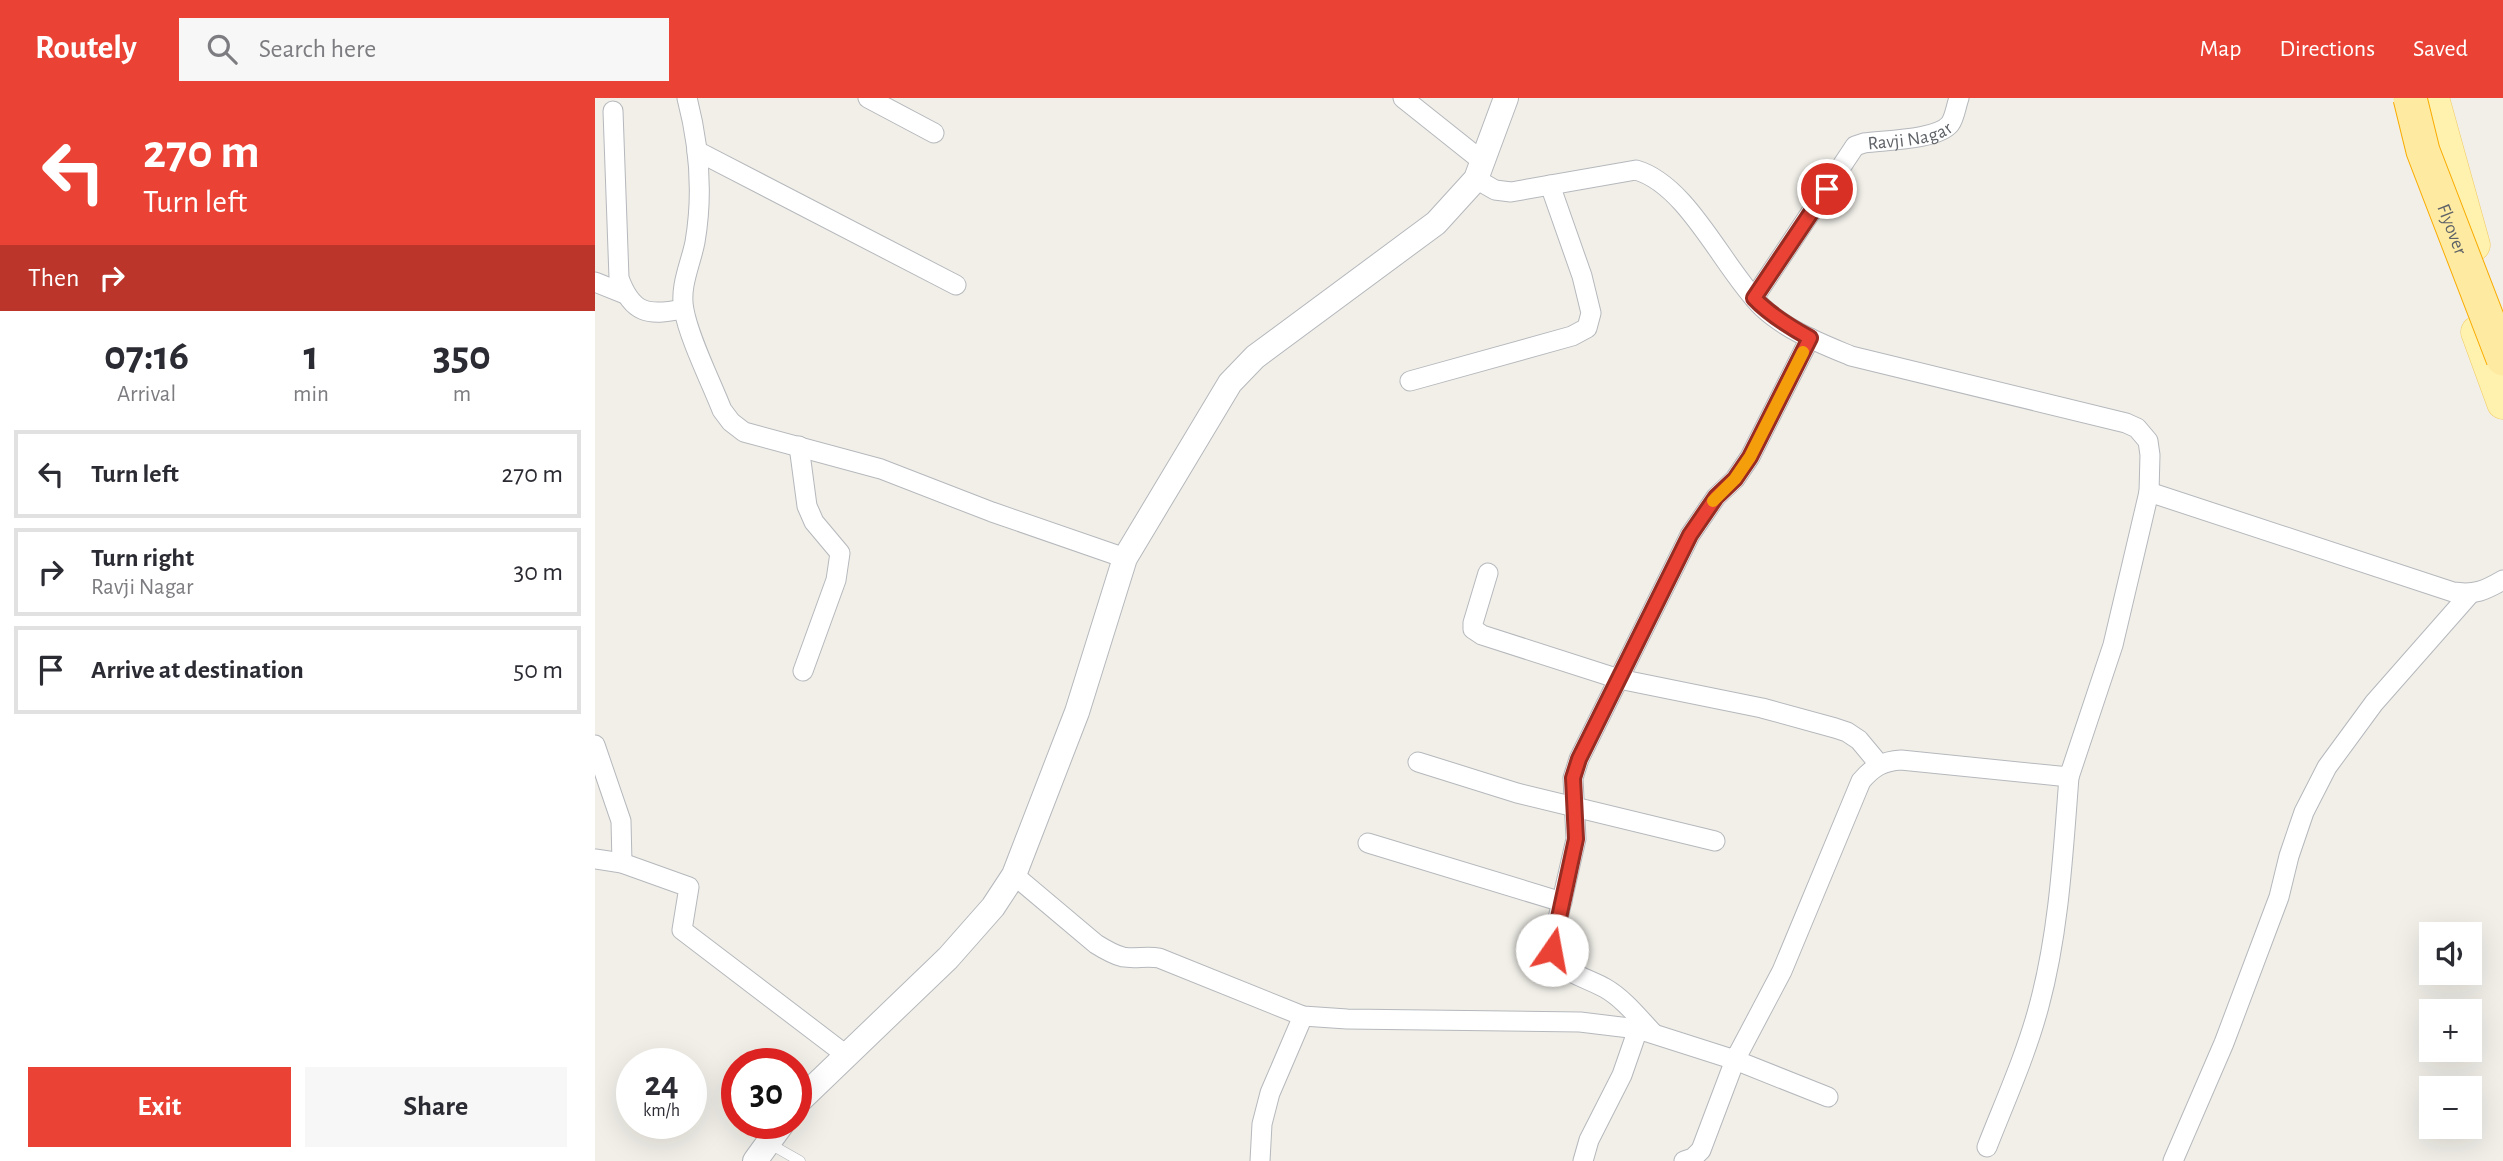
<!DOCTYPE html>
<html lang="en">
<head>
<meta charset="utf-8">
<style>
	body { margin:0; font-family:"Alegreya Sans",sans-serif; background:#f7f7f7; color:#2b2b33; height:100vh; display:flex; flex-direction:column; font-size:26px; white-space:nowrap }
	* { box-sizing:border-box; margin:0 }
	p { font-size:23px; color:#7c7c81 }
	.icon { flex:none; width:38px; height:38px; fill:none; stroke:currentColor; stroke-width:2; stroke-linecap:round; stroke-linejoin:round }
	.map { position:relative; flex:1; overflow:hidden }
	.panel { display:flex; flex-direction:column; background:#fff; width:595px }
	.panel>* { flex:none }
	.top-card { background:#ea4335; color:#fff; overflow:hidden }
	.buttons { position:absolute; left:1824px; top:824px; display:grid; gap:14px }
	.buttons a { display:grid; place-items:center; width:63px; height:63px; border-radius:0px; background:#fff; box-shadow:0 7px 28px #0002; font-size:35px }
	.speed { position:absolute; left:21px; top:950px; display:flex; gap:14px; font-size:35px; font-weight:700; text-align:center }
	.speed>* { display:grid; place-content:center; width:91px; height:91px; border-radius:50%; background:#fff; box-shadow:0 7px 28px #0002; line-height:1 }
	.speed small { font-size:18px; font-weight:400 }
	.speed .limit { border:10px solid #d22; background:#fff; color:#111 }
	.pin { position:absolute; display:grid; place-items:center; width:60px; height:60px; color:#fff; margin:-30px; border:4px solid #fff; border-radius:50%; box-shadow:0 2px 7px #0007 }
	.me { position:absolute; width:77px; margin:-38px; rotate:12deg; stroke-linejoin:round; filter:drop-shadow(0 0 5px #0008) }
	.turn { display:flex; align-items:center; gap:24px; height:147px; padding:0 28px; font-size:32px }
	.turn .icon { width:91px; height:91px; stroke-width:2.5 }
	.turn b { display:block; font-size:49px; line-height:60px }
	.then { display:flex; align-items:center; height:66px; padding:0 28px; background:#0003; gap:14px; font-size:26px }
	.eta { display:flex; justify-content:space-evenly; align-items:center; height:119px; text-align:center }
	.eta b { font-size:42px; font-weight:700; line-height:49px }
	.primary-button { display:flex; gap:14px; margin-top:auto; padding:14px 28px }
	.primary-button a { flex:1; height:80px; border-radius:0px; background:#ea4335; color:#fff; font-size:28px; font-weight:700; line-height:80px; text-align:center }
	.primary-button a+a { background:#f7f7f7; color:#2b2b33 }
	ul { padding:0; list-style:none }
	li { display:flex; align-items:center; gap:21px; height:88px; margin:0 14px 10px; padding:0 14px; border:4px solid #e1e1e2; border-radius:0px }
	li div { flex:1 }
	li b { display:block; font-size:26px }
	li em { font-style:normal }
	header { display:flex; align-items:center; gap:42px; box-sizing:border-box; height:98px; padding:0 35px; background:#ea4335; color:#fff }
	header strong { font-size:33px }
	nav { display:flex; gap:38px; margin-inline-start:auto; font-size:24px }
	.search { width:490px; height:63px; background:#f7f7f7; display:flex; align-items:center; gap:18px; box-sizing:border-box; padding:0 24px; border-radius:0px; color:#7c7c81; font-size:26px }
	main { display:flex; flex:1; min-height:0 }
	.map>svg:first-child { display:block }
</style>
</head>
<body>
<header>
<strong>Routely</strong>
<div class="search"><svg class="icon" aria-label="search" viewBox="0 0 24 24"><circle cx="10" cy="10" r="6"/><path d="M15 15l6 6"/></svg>Search here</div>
<nav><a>Map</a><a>Directions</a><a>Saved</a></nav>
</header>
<main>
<section class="panel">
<div class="top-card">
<div class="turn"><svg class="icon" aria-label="left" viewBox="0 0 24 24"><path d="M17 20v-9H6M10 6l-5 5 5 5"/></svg><div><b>270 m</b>Turn left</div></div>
<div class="then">Then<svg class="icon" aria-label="right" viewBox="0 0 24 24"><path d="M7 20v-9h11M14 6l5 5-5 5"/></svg></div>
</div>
<div class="eta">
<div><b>07:16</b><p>Arrival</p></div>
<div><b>1</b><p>min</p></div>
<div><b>350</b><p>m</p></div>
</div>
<ul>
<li><svg class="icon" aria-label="left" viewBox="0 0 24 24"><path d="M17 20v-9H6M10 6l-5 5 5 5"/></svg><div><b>Turn left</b></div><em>270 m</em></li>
<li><svg class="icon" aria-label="right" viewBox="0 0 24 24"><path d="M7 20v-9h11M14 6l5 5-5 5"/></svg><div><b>Turn right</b><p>Ravji Nagar</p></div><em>30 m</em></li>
<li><svg class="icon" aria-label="arrive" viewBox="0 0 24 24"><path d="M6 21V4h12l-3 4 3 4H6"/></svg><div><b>Arrive at destination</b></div><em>50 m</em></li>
</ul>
<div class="primary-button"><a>Exit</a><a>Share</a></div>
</section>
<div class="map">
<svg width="1908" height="1063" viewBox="0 0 1908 1063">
	<rect width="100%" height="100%" fill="#f1efe8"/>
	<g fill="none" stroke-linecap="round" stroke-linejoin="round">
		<defs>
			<polyline id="service" points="175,1046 205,1063"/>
			<g id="minor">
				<path d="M92,0C104,46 108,97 100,144C96,165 84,189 89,212C94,240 116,284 127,312L136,324L149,334L286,371L397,414L530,460"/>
				<polyline points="273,0 339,35"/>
				<polyline points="808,0 887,63"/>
				<path d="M18,13L24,180C37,216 53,218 88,211"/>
				<polyline points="102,53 361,187"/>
				<polyline points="0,184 30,196"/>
				<path id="s1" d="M1159,200L1260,48L1269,45C1290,42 1342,42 1355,26C1360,19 1361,8 1364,0"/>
				<polyline points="815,283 977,238 992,230 996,215 987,178 955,87"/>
				<polyline points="204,348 212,408 219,424 245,455 241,482 208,573"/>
				<path d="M1554,394L1858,494C1880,497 1889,493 1908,482"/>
				<polyline points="893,475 878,525 878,531 887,537 1024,581 1167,610 1240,630 1252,634 1264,642 1284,666"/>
				<polyline points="0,647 26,723 27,765"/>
				<polyline points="823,664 922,695 1120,743"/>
				<polyline points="773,745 967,804"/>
				<polyline points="0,761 27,765 94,789 87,832 251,957"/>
				<path d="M419,777L501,846C509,851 519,857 528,859C540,861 552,858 564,860L708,918L752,921L985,924L1043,931L1140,962L1187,873L1266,683C1278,669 1288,663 1306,662L1474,679L1518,547L1554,394L1555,357L1553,343L1542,330L1531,325L1256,258C1225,245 1191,232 1167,209C1128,170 1093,87 1041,72L916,94L900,92L881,81"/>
				<path d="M1058,935C1043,919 1029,901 1010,890C998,883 964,872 958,860C955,854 958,845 959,838L981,741L978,680L984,661L1095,437L1121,399L1140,381L1155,359L1215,240"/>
				<path d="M1392,1049C1410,1003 1431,957 1444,908C1464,834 1468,756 1474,679"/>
				<polyline points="665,1063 667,1026 675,995 708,918"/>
				<polyline points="988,1063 994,1042 1027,977 1043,931"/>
				<polyline points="1089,1063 1098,1060 1106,1052 1140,962 1233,999"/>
				<polyline points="1578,1063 1629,945 1684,799 1694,758 1709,714 1732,669 1779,605 1874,497"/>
			</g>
			<g id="tertiary">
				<polyline points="201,1006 353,860 398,809 419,777 482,614 530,460 635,285 660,259 841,125 881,81 911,0"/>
				<polyline points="160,1063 187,1026"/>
			</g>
			<g id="primary">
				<polyline points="1838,0 1879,147"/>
				<polyline points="1882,234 1908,305"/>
			</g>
		</defs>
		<use href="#service" stroke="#b5b8bc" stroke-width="11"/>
		<use href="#minor" stroke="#b5b8bc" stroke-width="21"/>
		<use href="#tertiary" stroke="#b5b8bc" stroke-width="26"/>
		<use href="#primary" stroke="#f2c960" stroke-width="33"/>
		<use href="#service" stroke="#fff" stroke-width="10"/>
		<use href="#minor" stroke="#fff" stroke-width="19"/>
		<use href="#tertiary" stroke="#fff" stroke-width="24"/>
		<use href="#primary" stroke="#fff2af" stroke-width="32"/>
		<defs>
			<g id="trunk-bridge">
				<path id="s2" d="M1815,0L1828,53L1908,261"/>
			</g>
		</defs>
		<use href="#trunk-bridge" stroke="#f9ab00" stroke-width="35" stroke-linecap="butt"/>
		<use href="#trunk-bridge" stroke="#feeaa1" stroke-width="33"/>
	</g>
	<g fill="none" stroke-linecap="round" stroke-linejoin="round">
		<defs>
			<path id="route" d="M957,852L981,741L978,680L984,661L1095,437L1121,399L1140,381L1155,359L1215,240C1195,229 1175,217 1159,200L1232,91"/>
		</defs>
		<use href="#route" stroke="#982c22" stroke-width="18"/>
		<use href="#route" stroke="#ea4335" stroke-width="12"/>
		<polyline stroke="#f59e0b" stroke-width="12" points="1118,403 1140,381 1155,359 1208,254"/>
	</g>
	<g text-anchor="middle" stroke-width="7" stroke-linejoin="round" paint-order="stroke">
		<g font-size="19" fill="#5f6368" stroke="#fff">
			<text dy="7" stroke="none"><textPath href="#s1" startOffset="238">Ravji Nagar</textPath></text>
			<text dy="7" stroke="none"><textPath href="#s2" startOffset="138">Flyover</textPath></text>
		</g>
	</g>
</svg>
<div class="buttons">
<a><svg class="icon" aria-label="sound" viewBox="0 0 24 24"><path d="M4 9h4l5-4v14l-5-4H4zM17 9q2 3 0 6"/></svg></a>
<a>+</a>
<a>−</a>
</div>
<div class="speed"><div>24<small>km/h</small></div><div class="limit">30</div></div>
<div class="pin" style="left:1232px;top:91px;background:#d93025"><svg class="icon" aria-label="arrive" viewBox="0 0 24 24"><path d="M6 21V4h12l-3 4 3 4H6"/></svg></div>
<svg class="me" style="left:957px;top:852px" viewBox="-20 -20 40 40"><circle r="19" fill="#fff"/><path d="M0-13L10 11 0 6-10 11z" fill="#ea4335"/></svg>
</div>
</main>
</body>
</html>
